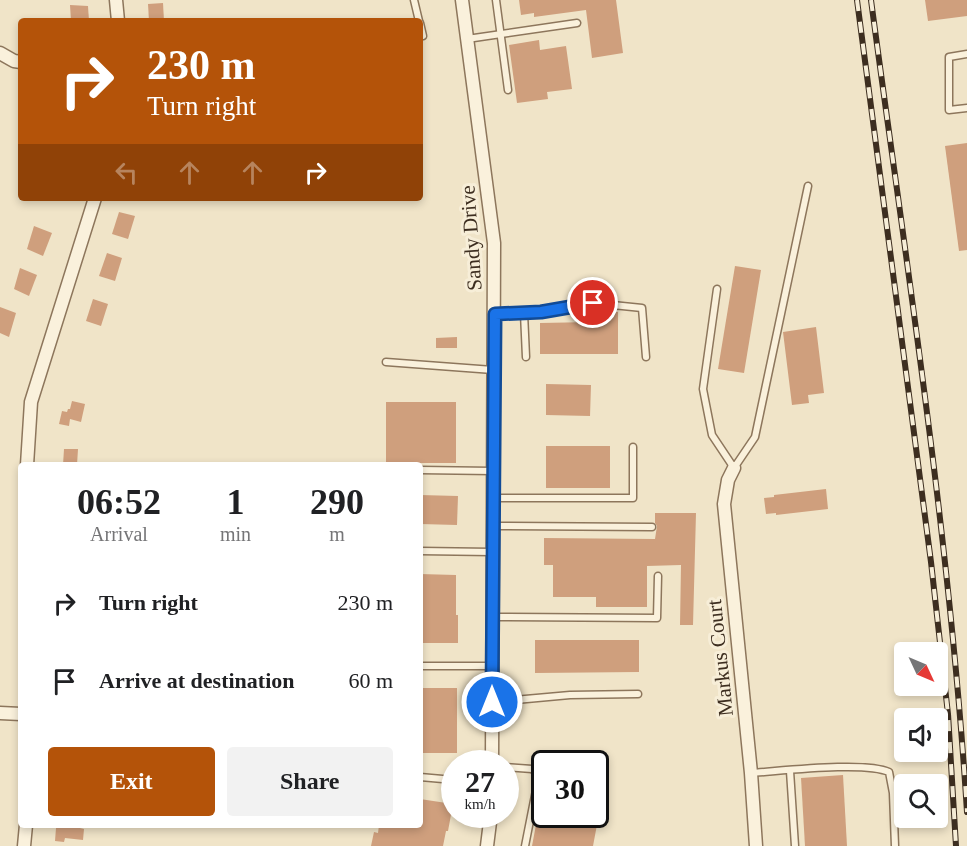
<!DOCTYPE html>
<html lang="en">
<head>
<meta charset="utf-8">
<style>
	body { margin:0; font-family:"Times New Roman",serif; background:#f2f2f2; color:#202124; height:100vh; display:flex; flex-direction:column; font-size:22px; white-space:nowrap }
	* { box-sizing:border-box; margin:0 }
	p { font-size:20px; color:#757577 }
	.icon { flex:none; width:33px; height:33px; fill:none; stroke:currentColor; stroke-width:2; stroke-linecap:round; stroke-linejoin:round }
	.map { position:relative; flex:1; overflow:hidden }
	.details { position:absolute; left:18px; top:462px; width:405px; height:366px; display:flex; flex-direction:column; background:#fff; border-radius:6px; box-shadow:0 3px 9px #0003 }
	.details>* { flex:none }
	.banner { position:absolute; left:18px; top:18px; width:405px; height:183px; border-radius:6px; box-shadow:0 3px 9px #0003; background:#b45309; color:#fff; overflow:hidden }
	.needle { width:39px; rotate:134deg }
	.controls { position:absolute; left:894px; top:642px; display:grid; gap:12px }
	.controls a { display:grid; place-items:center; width:54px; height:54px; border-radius:6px; background:#fff; box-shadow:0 3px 9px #0003; font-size:30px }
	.speed { position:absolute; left:441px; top:750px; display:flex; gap:12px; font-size:30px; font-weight:700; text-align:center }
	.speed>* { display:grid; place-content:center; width:78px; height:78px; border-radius:50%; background:#fff; box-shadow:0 3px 9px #0003; line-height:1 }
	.speed small { font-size:15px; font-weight:400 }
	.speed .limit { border:3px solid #111; border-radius:9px; background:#fff; color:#111 }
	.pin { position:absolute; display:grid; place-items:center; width:51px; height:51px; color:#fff; margin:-26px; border:3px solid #fff; border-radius:50%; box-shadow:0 2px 6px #0007 }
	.me { position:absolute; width:66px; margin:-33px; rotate:0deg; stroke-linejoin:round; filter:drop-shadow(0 0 4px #0008) }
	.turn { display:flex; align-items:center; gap:21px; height:126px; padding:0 30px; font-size:27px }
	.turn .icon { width:78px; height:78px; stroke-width:2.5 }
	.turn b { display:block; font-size:42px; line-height:51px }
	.lanes { display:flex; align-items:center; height:57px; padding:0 30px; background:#0003; justify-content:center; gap:30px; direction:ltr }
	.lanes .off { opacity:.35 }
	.eta { display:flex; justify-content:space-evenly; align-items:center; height:102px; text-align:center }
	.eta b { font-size:36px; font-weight:600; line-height:42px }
	.action { display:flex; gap:12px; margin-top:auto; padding:12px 30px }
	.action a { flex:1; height:69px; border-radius:6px; background:#b45309; color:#fff; font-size:24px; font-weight:600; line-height:69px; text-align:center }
	.action a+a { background:#f2f2f2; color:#202124 }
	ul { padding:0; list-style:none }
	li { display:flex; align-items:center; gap:18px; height:78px; padding:0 30px }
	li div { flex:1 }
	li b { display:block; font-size:22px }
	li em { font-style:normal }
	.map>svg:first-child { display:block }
</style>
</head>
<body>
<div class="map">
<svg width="967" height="846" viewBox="0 0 967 846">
	<rect width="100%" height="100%" fill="#f0e4c8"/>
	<g fill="#cf9f7d">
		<polygon points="519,0 616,0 623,53 592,58 586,10 534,17 534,13 521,15"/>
		<polygon points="925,0 967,0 967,16 928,21"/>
		<polygon points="163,3 164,21 149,21 148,4"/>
		<polygon points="70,5 88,6 89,21 71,21"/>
		<polygon points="539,40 540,50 566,46 572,89 547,92 548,99 517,103 509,45"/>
		<polygon points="967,143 967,250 959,251 945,146"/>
		<polygon points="119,212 135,216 128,239 112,234"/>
		<polygon points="34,226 52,233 43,256 27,249"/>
		<polygon points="107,253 122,258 115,281 99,276"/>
		<polygon points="735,266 761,270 744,373 718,369"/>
		<polygon points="20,268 37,275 29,296 14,289"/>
		<polygon points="93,299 108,304 101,326 86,321"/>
		<polygon points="0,307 16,313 9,337 0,333"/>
		<polygon points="592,312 618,312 618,354 540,354 540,323 592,322"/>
		<polygon points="816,327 824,393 808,395 809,403 792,405 783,332"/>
		<polygon points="457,337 457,348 436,348 436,338"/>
		<polygon points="546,384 591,385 590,416 546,415"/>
		<polygon points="72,401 85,404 81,422 70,419 69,426 59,424 62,411 67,412 68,409 70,409"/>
		<rect x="386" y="402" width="70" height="61"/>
		<rect x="546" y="446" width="64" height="42"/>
		<polygon points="64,449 78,449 77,465 63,465"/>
		<polygon points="826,489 828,509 776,515 776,513 766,514 764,498 774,497 774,495"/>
		<polygon points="420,495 458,496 457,525 420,524"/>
		<polygon points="655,513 696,513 693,625 680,625 681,565 647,566 647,607 596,607 596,597 553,597 553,565 544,565 544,538 655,539 657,526 655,523"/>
		<polygon points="420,574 456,575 456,615 458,615 458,643 420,643"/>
		<polygon points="535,640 639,640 639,672 535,673"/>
		<rect x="420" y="688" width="37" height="65"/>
		<polygon points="596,770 607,772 600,809 596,809"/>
		<polygon points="843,775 847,846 805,846 801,778"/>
		<polygon points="420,799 453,804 448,831 446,831 443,846 371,846 374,832 378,833 379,825 420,825"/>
		<polygon points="538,814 599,814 593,846 532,846"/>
		<polygon points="62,825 80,825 80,828 84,829 83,840 65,838 64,842 55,841 56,828 62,828"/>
	</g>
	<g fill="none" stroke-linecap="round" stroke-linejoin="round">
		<defs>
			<g id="lane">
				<polyline points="414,0 419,21"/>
				<polyline points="496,0 508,90"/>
				<polyline points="420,23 423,36"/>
				<polyline points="467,39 577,23"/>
				<polyline points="967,54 949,57 949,110 967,108"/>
				<polyline points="717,289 703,389 712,435 734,468 755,437 808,186"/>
				<polyline points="524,313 526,357"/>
				<polyline points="495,314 541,313 593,303 642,308 646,357"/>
				<polyline points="386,362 493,370"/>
				<polyline points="420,470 493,471"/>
				<polyline points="493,498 633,498 633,447"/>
				<polyline points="493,526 652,527"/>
				<polyline points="420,551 492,552"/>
				<polyline points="493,617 657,618 658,576"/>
				<polyline points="420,666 492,666"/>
				<polyline points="493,702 570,695 638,694"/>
				<polyline points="506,767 532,769 539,775 525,846"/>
				<polyline points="790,771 795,846"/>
				<path d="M751,773C782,771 865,761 889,772L893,793L895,846"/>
				<polyline points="420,777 454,780"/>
			</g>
			<g id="street">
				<polyline points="116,0 118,21"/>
				<polyline points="462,0 494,243 492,764"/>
				<polyline points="0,53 14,61 21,62"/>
				<polyline points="27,465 31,402 95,198"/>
				<polyline points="734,468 728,480 724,504 751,773 756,846"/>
				<polyline points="0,713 21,714"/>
				<polyline points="24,846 26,825"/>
				<polyline points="487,846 491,814"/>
			</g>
		</defs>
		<use href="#lane" stroke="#8d765c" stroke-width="9"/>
		<use href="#street" stroke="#8d765c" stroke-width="15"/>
		<use href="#lane" stroke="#faf1dc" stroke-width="6"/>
		<use href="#street" stroke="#faf1dc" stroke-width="12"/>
		<defs>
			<g id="rail">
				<polyline points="857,0 931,562 948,714 956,846"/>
				<path d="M871,0C907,270 950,540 967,812"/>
			</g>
		</defs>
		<use href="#rail" stroke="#3d2e20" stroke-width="6"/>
		<use href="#rail" stroke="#f7eed8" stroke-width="4" stroke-dasharray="11" stroke-linecap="butt"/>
	</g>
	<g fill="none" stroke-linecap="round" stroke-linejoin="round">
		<defs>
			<polyline id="route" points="492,702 495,314 541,312 593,303"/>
		</defs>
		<use href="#route" stroke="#114b97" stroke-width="15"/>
		<use href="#route" stroke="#1a73e8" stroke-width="10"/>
	</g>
	<g text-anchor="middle" stroke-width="6" stroke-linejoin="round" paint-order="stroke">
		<g font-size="21" fill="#3d2e20" stroke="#f7eed8">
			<text transform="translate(471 238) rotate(-94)" y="7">Sandy Drive</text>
			<text transform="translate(720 658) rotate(-96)" y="7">Markus Court</text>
		</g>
	</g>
</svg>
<div class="controls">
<a><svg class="needle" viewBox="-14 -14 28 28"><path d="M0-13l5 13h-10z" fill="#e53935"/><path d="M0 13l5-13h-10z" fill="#757577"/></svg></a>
<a><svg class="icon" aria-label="sound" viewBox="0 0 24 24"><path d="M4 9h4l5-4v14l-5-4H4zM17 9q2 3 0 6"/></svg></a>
<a><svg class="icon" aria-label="search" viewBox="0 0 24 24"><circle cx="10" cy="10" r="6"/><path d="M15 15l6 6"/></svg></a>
</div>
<div class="speed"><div>27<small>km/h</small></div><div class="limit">30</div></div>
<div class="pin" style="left:593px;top:303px;background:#d93025"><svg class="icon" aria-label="arrive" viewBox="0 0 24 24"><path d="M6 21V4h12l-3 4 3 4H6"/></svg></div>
<svg class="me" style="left:492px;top:702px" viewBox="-20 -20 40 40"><circle r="17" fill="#1a73e8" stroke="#fff" stroke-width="3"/><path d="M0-11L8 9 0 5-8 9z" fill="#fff"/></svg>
<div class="banner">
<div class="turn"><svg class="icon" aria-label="right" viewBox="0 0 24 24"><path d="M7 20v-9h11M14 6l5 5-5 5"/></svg><div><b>230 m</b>Turn right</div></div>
<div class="lanes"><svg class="icon off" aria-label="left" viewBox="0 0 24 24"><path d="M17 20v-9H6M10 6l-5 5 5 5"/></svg><svg class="icon off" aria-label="ahead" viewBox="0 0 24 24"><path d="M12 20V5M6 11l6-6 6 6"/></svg><svg class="icon off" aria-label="ahead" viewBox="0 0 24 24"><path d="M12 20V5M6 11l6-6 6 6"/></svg><svg class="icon" aria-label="right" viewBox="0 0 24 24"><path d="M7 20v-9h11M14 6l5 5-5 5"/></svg></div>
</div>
<section class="details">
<div class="eta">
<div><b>06:52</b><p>Arrival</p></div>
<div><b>1</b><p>min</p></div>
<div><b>290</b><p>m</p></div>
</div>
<ul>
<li><svg class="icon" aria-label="right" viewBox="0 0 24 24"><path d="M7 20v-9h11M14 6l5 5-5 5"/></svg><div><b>Turn right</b></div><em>230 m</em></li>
<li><svg class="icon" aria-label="arrive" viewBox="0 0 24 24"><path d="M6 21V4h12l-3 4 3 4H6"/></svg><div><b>Arrive at destination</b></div><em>60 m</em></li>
</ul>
<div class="action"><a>Exit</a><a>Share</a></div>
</section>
</div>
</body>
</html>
